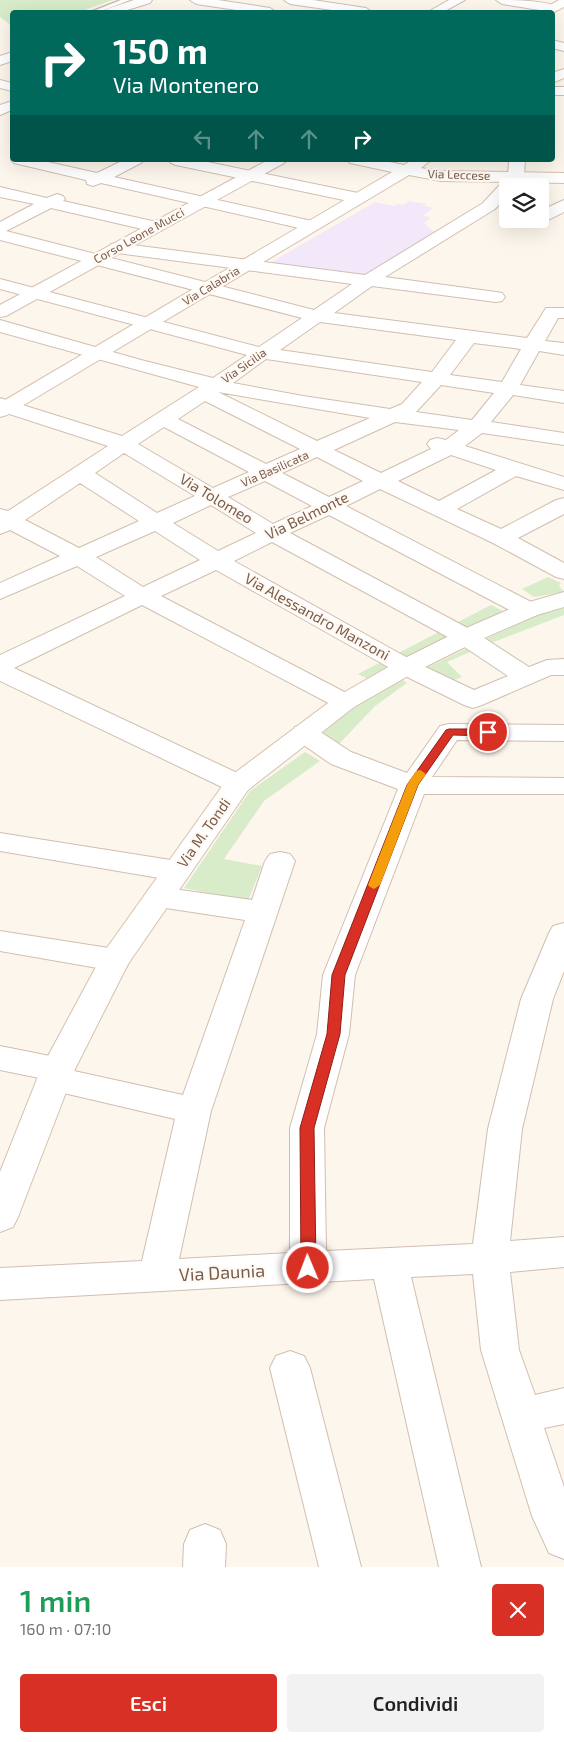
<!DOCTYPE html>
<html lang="it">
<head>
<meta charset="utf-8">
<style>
	body { margin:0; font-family:"Exo 2",sans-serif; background:#f2f2f2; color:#202124; height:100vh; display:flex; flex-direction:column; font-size:19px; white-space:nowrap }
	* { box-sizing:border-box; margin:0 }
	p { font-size:16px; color:#757577 }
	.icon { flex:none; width:28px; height:28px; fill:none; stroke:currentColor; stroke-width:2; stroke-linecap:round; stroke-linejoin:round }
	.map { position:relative; height:1567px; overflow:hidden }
	.drawer { display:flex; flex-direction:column; background:#fff; flex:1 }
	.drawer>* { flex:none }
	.top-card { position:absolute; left:10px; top:10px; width:545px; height:152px; border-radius:5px; box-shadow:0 5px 20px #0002; background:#00695c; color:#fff; overflow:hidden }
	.controls { position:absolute; left:499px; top:178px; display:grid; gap:10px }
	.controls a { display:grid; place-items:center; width:50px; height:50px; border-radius:5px; background:#fff; box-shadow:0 5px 20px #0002; font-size:25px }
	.pin { position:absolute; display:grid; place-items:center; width:42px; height:42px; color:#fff; margin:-21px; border:2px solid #fff; border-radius:50%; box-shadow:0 1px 5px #0007 }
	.me { position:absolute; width:55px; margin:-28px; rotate:359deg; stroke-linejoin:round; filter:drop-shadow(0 0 4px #0008) }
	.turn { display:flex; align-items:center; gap:18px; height:105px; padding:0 20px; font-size:22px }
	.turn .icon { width:65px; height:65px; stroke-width:2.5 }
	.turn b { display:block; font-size:35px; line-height:42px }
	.lanes { display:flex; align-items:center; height:48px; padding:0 20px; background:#0003; justify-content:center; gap:25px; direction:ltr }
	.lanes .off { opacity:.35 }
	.round { display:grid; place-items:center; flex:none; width:52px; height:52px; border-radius:5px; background:#f2f2f2 }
	.head { display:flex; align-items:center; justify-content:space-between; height:85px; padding:0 20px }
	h1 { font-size:30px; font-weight:600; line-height:38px; color:#1e9e55 }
	.action { display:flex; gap:10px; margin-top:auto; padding:10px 20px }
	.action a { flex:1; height:58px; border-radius:5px; background:#d93025; color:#fff; font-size:20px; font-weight:600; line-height:58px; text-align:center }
	.action a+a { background:#f2f2f2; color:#202124 }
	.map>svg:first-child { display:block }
</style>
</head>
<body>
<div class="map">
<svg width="564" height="1567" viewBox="0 0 564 1567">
	<rect width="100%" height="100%" fill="#fdf6ec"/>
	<polygon fill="#f3e8fa" points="409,201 426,204 425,206 433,208 423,215 431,218 424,223 433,231 441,232 369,277 268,264 375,202 394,206 398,204 403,205"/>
	<g fill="#d8ecc9">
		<polygon points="0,0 113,0 79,12 12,12 12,26 0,17"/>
		<polygon points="548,577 561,583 559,586 564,592 534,597 522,589"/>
		<polygon points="491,605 503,611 368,679 358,674"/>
		<polygon points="564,608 564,615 486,645 447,662 462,677 454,680 428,667 536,615"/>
		<polygon points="400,678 407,683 375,706 338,745 320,733 358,704"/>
		<polygon points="305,752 320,761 264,801 224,859 262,866 248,901 184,888 250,791"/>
	</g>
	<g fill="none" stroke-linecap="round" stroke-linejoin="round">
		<defs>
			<polygon id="lane" points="121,0 130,0 99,12 91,12"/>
			<g id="street">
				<polygon points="134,0 152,0 150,3 121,12 105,12 107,9"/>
				<polygon points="190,0 218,0 270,8 276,12 250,12 196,4"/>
				<polygon points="284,0 313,0 366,8 372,12 346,12 290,4"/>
				<polygon points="449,0 465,0 443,12 428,12"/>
				<path d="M496,0C510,0 549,0 558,8L552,12L502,4Z"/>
				<polygon points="552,40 564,43 564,51 552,48"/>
				<polygon points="12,52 12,61 0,65 0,56"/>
				<rect x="552" y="87" width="12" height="8"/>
				<polygon points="12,101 12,110 0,115 0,105"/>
				<polygon points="12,158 12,160 39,160 97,173 124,160 144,160 141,163 114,177 312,221 318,223 320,226 318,229 312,231 101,183 93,186 87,184 86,180 14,163 11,160"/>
				<polygon points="168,160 198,160 358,193 364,195 366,198 364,201 358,203 176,165 171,163"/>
				<path d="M509,160H525L524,177L516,186H508V195L495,209L385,277L496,292L502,293L505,297L502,301L496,302L372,286L334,313L527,338L546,308H564V318H558L545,341L564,343V355L539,351L520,385L564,391V403L513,395L491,422L564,433V445L482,433L465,446L564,477V490L516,476L457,509L501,529L556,500L564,498V514L518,538L564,563V579L556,577L493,543L380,489L346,506L537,605L540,610L537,615L528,617L519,615L329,515L290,533L475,632L529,667L547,660L564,659V675H551L482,705L473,708L464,705L397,672L216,570L161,596L354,697L358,702L354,707L345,710L336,707L142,605L14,668L248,778L252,784L248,790L238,792L228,790L0,681V655L125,596L77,566L0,599V583L60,556L10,530L0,534V509L8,511L108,446L0,411V398L122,436L199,387L0,332V320L141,360L213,378L247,355L0,289V279L259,347L302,318L0,240V222L34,204L0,197V187L47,198L57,194L63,196L65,199L63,201L161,223L163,227L161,231L155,232L51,208L6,231L314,310L352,284L117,253L111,252L109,248L111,244L117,243L365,275L483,203L508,176ZM320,322L456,340L432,372L280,350ZM474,343L521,349L502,382L450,375ZM266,359L422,382L402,404L390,409L303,396L233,383ZM441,385L494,393L472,420L416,412ZM218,392L370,418L317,441ZM205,401L300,449L266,464L178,419ZM395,422L459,430L446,440L437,438L430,440L427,444L431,449L381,473L334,450ZM164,427L249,472L213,488L138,444ZM124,453L195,496L157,513L95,473ZM451,455L496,470L439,501L398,481ZM317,457L363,481L329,497L282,473ZM265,481L312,506L273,524L228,497ZM80,483L139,521L79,548L25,520ZM211,505L256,533L218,551L173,523ZM155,531L200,560L143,587L96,557ZM272,542L457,642L508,676L474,690L415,662L234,561Z"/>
				<polygon points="564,200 564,212 544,222 534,219 540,219 540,211"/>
				<polygon points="449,724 564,725 564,741 457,740 432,777 564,778 564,794 424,794 355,975 349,1034 324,1128 326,1251 473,1244 488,1129 521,999 549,933 553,926 564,923 564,971 553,999 522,1129 510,1241 564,1237 564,1267 510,1272 519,1350 535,1395 564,1388 564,1424 544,1428 564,1487 564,1559 549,1553 532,1516 481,1350 473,1274 411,1277 481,1567 439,1567 374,1279 0,1300 0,1268 142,1261 175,1119 55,1091 43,1088 39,1078 0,1070 0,1046 70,1060 75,1069 74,1071 183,1095 245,920 159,907 148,904 144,897 148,890 159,887 252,900 265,861 270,854 280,852 290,854 295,861 211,1111 179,1259 290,1253 290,1128 317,1034 323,975 398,789 331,764 295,739 291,733 295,727 304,725 313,727 351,752 407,773 440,726"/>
				<polygon points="0,833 177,861 187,864 192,871 187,878 177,881 0,851"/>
				<polygon points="0,931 115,949 126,952 130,960 126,968 115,971 0,951"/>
				<polygon points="290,1351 304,1356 310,1368 361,1567 319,1567 270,1368 276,1356"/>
				<polygon points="205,1524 220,1530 226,1544 225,1567 183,1567 184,1544 190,1530"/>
			</g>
			<g id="secondary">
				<polygon points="559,0 564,0 564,7 552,13 538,12"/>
				<polygon points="564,69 564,78 552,83 552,73"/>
				<polygon points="0,80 12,83 12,91 0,88"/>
				<polygon points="268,160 287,160 284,163 6,316 0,317 0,305"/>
				<polygon points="347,160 380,160 404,165 412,160 431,160 421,168 441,171 564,173 564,183 441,181 409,175 7,415 0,417 0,403 392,172 350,163"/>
				<polygon points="564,592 564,607 537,615 475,642 415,672 354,707 248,790 128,964 75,1069 18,1217 13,1227 0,1232 0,1172 41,1069 104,952 228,778 336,697 397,662 457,632 519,605"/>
			</g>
		</defs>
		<use href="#lane" stroke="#d1beb0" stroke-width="3"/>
		<use href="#street" stroke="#d1beb0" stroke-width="2"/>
		<use href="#secondary" stroke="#d6c0b0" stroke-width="2"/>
		<use href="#lane" fill="#fff" fill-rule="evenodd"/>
		<use href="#street" fill="#fff" fill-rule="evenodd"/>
		<use href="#secondary" fill="#fff" fill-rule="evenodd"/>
	</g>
	<polygon fill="#d93025" stroke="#8d1f18" points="449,729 488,729 493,732 488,736 453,735 418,785 345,975 340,1034 314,1128 316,1268 314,1273 308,1274 303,1273 301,1268 300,1128 327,1034 332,975 407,785 446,730"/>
	<polygon fill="#f59e0b" points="420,770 426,774 418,785 380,885 374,889 370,887 368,885 407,785 416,771"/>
	<g text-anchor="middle" stroke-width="4.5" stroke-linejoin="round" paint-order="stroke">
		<g font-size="12" fill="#7a5c4d" stroke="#fffaf3">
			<text transform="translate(459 175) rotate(2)" y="4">Via Leccese</text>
			<text transform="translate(139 236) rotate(-29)" y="4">Corso Leone Mucci</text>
			<text transform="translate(211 286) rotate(-31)" y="4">Via Calabria</text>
			<text transform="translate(244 366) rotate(-35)" y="4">Via Sicilia</text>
			<text transform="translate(275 469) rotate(-24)" y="4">Via Basilicata</text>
		</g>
		<g font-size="15" fill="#7a5c4d" stroke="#fffaf3">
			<text transform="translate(216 499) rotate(31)" y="5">Via Tolomeo</text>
			<text transform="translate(307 516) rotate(-26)" y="5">Via Belmonte</text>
			<text transform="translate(317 617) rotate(29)" y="5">Via Alessandro Manzoni</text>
			<text transform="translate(204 833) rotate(-55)" y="5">Via M. Tondi</text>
		</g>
		<g font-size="18" fill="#7a5c4d" stroke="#fffaf3">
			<text transform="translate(222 1273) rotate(-3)" y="6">Via Daunia</text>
		</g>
	</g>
</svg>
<div class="controls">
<a><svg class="icon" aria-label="layers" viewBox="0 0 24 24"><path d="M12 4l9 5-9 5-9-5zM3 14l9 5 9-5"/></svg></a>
</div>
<div class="pin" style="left:488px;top:732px;background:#d93025"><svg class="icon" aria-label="arrive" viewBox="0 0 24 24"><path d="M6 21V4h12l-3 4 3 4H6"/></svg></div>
<svg class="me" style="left:308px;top:1268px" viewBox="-20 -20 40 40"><circle r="17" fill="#d93025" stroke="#fff" stroke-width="3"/><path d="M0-11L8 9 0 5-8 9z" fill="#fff"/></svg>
<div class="top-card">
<div class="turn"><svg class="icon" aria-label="right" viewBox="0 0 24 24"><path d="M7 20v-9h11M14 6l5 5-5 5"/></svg><div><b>150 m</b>Via Montenero</div></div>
<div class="lanes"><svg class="icon off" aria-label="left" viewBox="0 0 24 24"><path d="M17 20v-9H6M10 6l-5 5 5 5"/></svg><svg class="icon off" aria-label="ahead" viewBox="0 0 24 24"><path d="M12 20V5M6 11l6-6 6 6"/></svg><svg class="icon off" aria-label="ahead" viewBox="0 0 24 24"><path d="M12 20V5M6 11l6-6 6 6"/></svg><svg class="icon" aria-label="right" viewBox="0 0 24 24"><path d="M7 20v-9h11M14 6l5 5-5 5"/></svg></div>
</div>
</div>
<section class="drawer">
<div class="head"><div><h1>1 min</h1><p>160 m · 07:10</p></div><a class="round" style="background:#d93025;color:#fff"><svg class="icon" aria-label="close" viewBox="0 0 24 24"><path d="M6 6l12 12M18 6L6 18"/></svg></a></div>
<div class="action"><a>Esci</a><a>Condividi</a></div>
</section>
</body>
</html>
